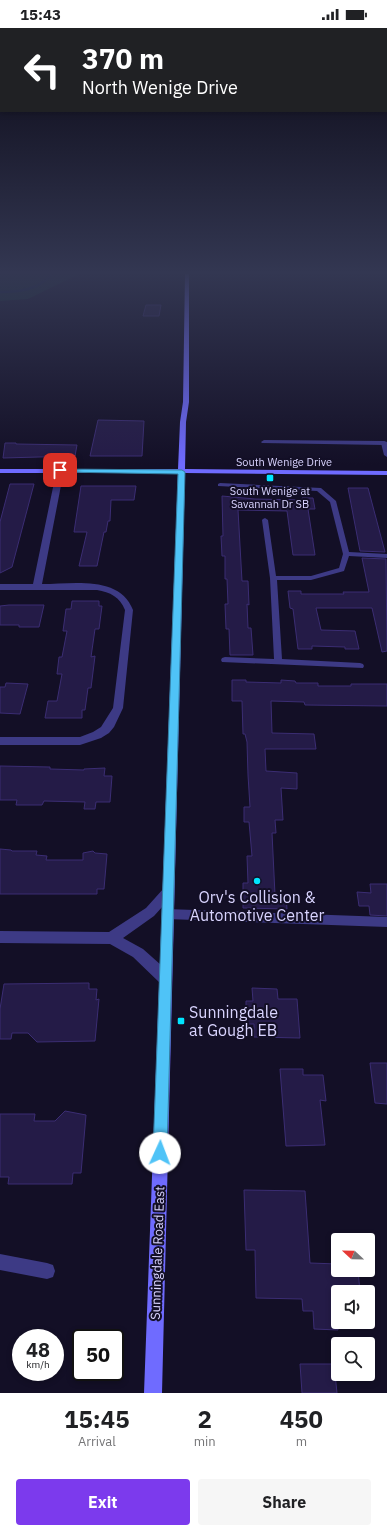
<!DOCTYPE html>
<html lang="en">
<head>
<meta charset="utf-8">
<style>
	body { margin:0; font-family:"IBM Plex Sans",sans-serif; background:#f6f6f6; color:#202124; height:100vh; display:flex; flex-direction:column; font-size:15px; white-space:nowrap }
	* { box-sizing:border-box; margin:0 }
	p { font-size:13px; color:#757577 }
	.icon { flex:none; width:22px; height:22px; fill:none; stroke:currentColor; stroke-width:2; stroke-linecap:round; stroke-linejoin:round }
	.map { position:relative; height:1365px; overflow:hidden }
	.panel { display:flex; flex-direction:column; background:#fff; flex:1 }
	.panel>* { flex:none }
	.guide { position:absolute; left:0px; top:0px; width:387px; height:84px; box-shadow:0 2px 6px #0003; background:#202124; color:#fff; overflow:hidden }
	.needle { width:26px; rotate:292deg }
	.controls { position:absolute; left:331px; top:1205px; display:grid; gap:8px }
	.controls a { display:grid; place-items:center; width:44px; height:44px; border-radius:4px; background:#fff; box-shadow:0 2px 6px #0003; font-size:20px }
	.speed { position:absolute; left:12px; top:1301px; display:flex; gap:8px; font-size:20px; font-weight:700; text-align:center }
	.speed>* { display:grid; place-content:center; width:52px; height:52px; border-radius:50%; background:#fff; box-shadow:0 2px 6px #0003; line-height:1 }
	.speed small { font-size:10px; font-weight:400 }
	.speed .limit { border:2px solid #111; border-radius:6px; background:#fff; color:#111 }
	.pin { position:absolute; display:grid; place-items:center; width:34px; height:34px; color:#fff; margin:-17px; border-radius:8px; box-shadow:0 2px 6px #0006 }
	.me { position:absolute; width:44px; margin:-22px; rotate:2deg; stroke-linejoin:round; filter:drop-shadow(0 0 3px #0008) }
	.turn { display:flex; align-items:center; gap:14px; height:84px; padding:0 16px; font-size:18px }
	.turn .icon { width:52px; height:52px; stroke-width:2.5 }
	.turn b { display:block; font-size:28px; line-height:34px }
	.eta { display:flex; justify-content:space-evenly; align-items:center; height:68px; text-align:center }
	.eta b { font-size:24px; font-weight:700; line-height:28px }
	.cta { display:flex; gap:8px; margin-top:auto; padding:8px 16px }
	.cta a { flex:1; height:46px; border-radius:4px; background:#7c3aed; color:#fff; font-size:16px; font-weight:700; line-height:46px; text-align:center }
	.cta a+a { background:#f6f6f6; color:#202124 }
	.status { display:flex; justify-content:space-between; align-items:center; height:28px; padding:0 20px; background:#fff; direction:ltr }
	.status svg { height:11px; fill:currentColor }
	.map>svg:first-child { display:block }
</style>
</head>
<body>
<div class="status"><b>15:43</b><svg viewBox="0 0 49 12"><path d="M0 12V9h3v3zM5 12V6h3v6zM10 12V3h3v9zM15 12V0h3v12zM26 1h20v11H26zM47 4h2v5h-2z"/></svg></div>
<div class="map">
<svg width="387" height="1365" viewBox="0 0 387 1365">
	<rect width="100%" height="100%" fill="#130f26"/>
	<polygon fill="#12302f" points="0,246 79,246 28,271 0,273"/>
	<g fill="none" stroke-linecap="round" stroke-linejoin="round">
		<path stroke="#0c2248" stroke-width="2.5" d="M0,264C20,264 38,262 52,246"/>
	</g>
	<g fill="#241b47" stroke="#3b2d73">
		<polygon points="146,277 161,277 159,288 143,288"/>
		<polygon points="98,392 144,393 142,428 90,428"/>
		<polygon points="5,415 16,415 16,416 77,417 75,428 3,430"/>
		<polygon points="10,456 34,456 12,539 0,545 0,494"/>
		<polygon points="81,458 136,458 134,472 111,472 110,493 108,493 106,504 104,504 97,538 79,538 87,504 74,504"/>
		<polygon points="348,460 368,460 385,524 360,523"/>
		<polygon points="222,468 255,471 303,472 302,470 313,470 315,481 308,481 315,527 293,527 287,483 238,482 242,553 248,553 249,577 247,576 248,600 251,600 253,627 230,627 229,601 226,601 225,576 228,576 227,551 225,551 225,528 222,528 221,508 223,508"/>
		<polygon points="362,530 386,531 387,623 382,624 372,580 316,580 321,602 355,603 359,621 345,621 345,619 312,618 312,621 298,621 293,581 290,580 288,563 301,563 301,566 344,566 343,564 369,564"/>
		<polygon points="72,573 99,573 99,578 102,578 99,601 95,601 91,629 95,628 91,660 88,660 85,682 82,682 82,690 45,690 48,673 57,673 62,646 57,646 59,629 62,629 67,603 63,603 66,581 71,581"/>
		<polygon points="9,577 44,577 39,599 19,599 19,597 0,597 0,578"/>
		<polygon points="232,652 246,652 246,654 281,655 281,652 295,653 296,655 318,655 318,658 351,658 351,656 387,656 387,678 305,677 304,674 271,673 272,705 314,706 316,721 265,721 266,743 297,745 297,761 281,760 283,792 275,792 276,805 272,805 275,867 286,867 287,881 243,880 243,855 248,855 247,828 252,828 249,794 244,794 244,779 250,779 248,747 247,714 245,706 243,706 242,673 232,673"/>
		<polygon points="6,655 28,656 20,686 0,685 0,659 5,659"/>
		<polygon points="0,738 50,739 50,741 84,742 84,741 105,740 104,748 112,748 110,774 96,774 95,781 84,781 85,774 44,773 42,777 16,777 17,772 0,772"/>
		<polygon points="0,821 11,822 12,823 37,823 36,827 47,828 46,832 83,832 83,825 93,823 95,825 107,826 104,861 97,861 97,866 0,866"/>
		<polygon points="370,856 387,856 387,888 370,887 369,878 359,878 357,864 371,865"/>
		<polygon points="89,955 89,961 97,961 96,972 99,971 95,1013 37,1014 28,1005 12,1005 11,1011 0,1011 0,981 4,956"/>
		<polygon points="252,960 277,961 278,971 297,971 300,1010 254,1009 254,996 246,996 246,973 253,973"/>
		<polygon points="370,1035 387,1035 387,1076 375,1075"/>
		<polygon points="280,1041 303,1041 303,1047 323,1047 326,1073 320,1072 325,1117 286,1118"/>
		<polygon points="65,1083 86,1087 81,1145 73,1145 72,1156 8,1156 9,1149 0,1149 0,1086 35,1086 34,1093 55,1093"/>
		<polygon points="244,1162 305,1163 310,1235 338,1236 338,1242 358,1242 360,1264 338,1264 338,1302 314,1301 313,1283 303,1283 302,1271 256,1270 255,1222 246,1222"/>
		<polygon points="300,1336 334,1336 337,1365 302,1365"/>
	</g>
	<g fill="none" stroke-linecap="round" stroke-linejoin="round">
		<g fill="#3d3a85" fill-rule="evenodd">
			<polygon points="264,412 384,413 387,415 384,417 262,415 261,414"/>
			<polygon points="220,455 321,460 336,473 349,524 387,526 387,530 349,528 344,543 311,552 277,552 282,631 360,635 363,636 364,638 363,640 222,634 221,632 222,630 225,629 274,631 270,550 262,492 263,491 265,490 268,492 276,548 311,548 339,540 343,526 330,474 317,463 218,458 218,456"/>
			<polygon points="167,881 387,889 387,899 167,891 163,889 162,886 163,883"/>
		</g>
		<g fill="#3d3a85" fill-rule="evenodd">
			<polygon points="384,413 387,414 387,429 384,427 381,415"/>
			<path d="M57,440H60L64,442L42,556C72,556 120,547 133,582L123,680L114,699L109,705L101,710L80,717H0V709H80L93,704L101,699L113,680L125,582C120,569 110,564 97,562H0V556H33Z"/>
			<polygon points="168,858 172,860 174,864 172,868 154,888 123,910 143,921 170,945 172,950 170,955 165,957 160,955 133,929 110,916 0,915 0,903 109,904 146,880 164,860"/>
			<polygon points="0,1226 47,1235 53,1237 55,1243 53,1249 47,1251 0,1242"/>
		</g>
		<polygon fill="#6f6bff" fill-rule="evenodd" points="185,246 189,246 189,374 186,394 185,441 387,443 387,447 185,445 162,1365 144,1365 178,445 0,445 0,441 178,441 180,394 183,374"/>
	</g>
	<linearGradient id="sky" x2="0" y2="1"><stop stop-color="#0a0815"/><stop offset="0.56" stop-color="#333752"/><stop offset="1" stop-color="#333752" stop-opacity="0"/></linearGradient>
	<rect width="387" height="437" fill="url(#sky)"/>
	<polygon fill="#4fc3f7" stroke="#337fa1" points="58,441 182,442 185,444 167,1125 165,1130 160,1132 155,1130 153,1125 178,446 60,444 57,442"/>
	<g fill="#00e5ff" stroke="#130f26" stroke-width="1.5">
		<rect x="266" y="446" width="8" height="8" rx="2"/>
		<circle cx="257" cy="853" r="4"/>
		<rect x="177" y="989" width="8" height="8" rx="2"/>
	</g>
	<g text-anchor="middle" stroke-width="4" stroke-linejoin="round" paint-order="stroke">
		<g font-size="11" fill="#d9d4ff" stroke="#130f26">
			<text x="284" y="438">South Wenige Drive</text>
		</g>
		<g font-size="11" fill="#d9d4ff" stroke="#130f26">
			<text x="270" y="467">South Wenige at<tspan x="270" dy="13">Savannah Dr SB</tspan></text>
		</g>
		<g font-size="13" fill="#d9d4ff" stroke="#130f26">
			<text transform="translate(157 1225) rotate(-88)" y="5">Sunningdale Road East</text>
		</g>
		<g font-size="16" fill="#d9d4ff" stroke="#130f26">
			<text x="257" y="875">Orv's Collision &amp;<tspan x="257" dy="18">Automotive Center</tspan></text>
			<text x="189" y="990" text-anchor="start">Sunningdale<tspan x="189" dy="18">at Gough EB</tspan></text>
		</g>
	</g>
</svg>
<div class="controls">
<a><svg class="needle" viewBox="-14 -14 28 28"><path d="M0-13l5 13h-10z" fill="#e53935"/><path d="M0 13l5-13h-10z" fill="#757577"/></svg></a>
<a><svg class="icon" aria-label="sound" viewBox="0 0 24 24"><path d="M4 9h4l5-4v14l-5-4H4zM17 9q2 3 0 6"/></svg></a>
<a><svg class="icon" aria-label="search" viewBox="0 0 24 24"><circle cx="10" cy="10" r="6"/><path d="M15 15l6 6"/></svg></a>
</div>
<div class="speed"><div>48<small>km/h</small></div><div class="limit">50</div></div>
<div class="pin" style="left:60px;top:442px;background:#d93025"><svg class="icon" aria-label="arrive" viewBox="0 0 24 24"><path d="M6 21V4h12l-3 4 3 4H6"/></svg></div>
<svg class="me" style="left:160px;top:1125px" viewBox="-20 -20 40 40"><circle r="19" fill="#fff"/><path d="M0-13L10 11 0 6-10 11z" fill="#4fc3f7"/></svg>
<div class="guide">
<div class="turn"><svg class="icon" aria-label="left" viewBox="0 0 24 24"><path d="M17 20v-9H6M10 6l-5 5 5 5"/></svg><div><b>370 m</b>North Wenige Drive</div></div>
</div>
</div>
<section class="panel">
<div class="eta">
<div><b>15:45</b><p>Arrival</p></div>
<div><b>2</b><p>min</p></div>
<div><b>450</b><p>m</p></div>
</div>
<div class="cta"><a>Exit</a><a>Share</a></div>
</section>
</body>
</html>
